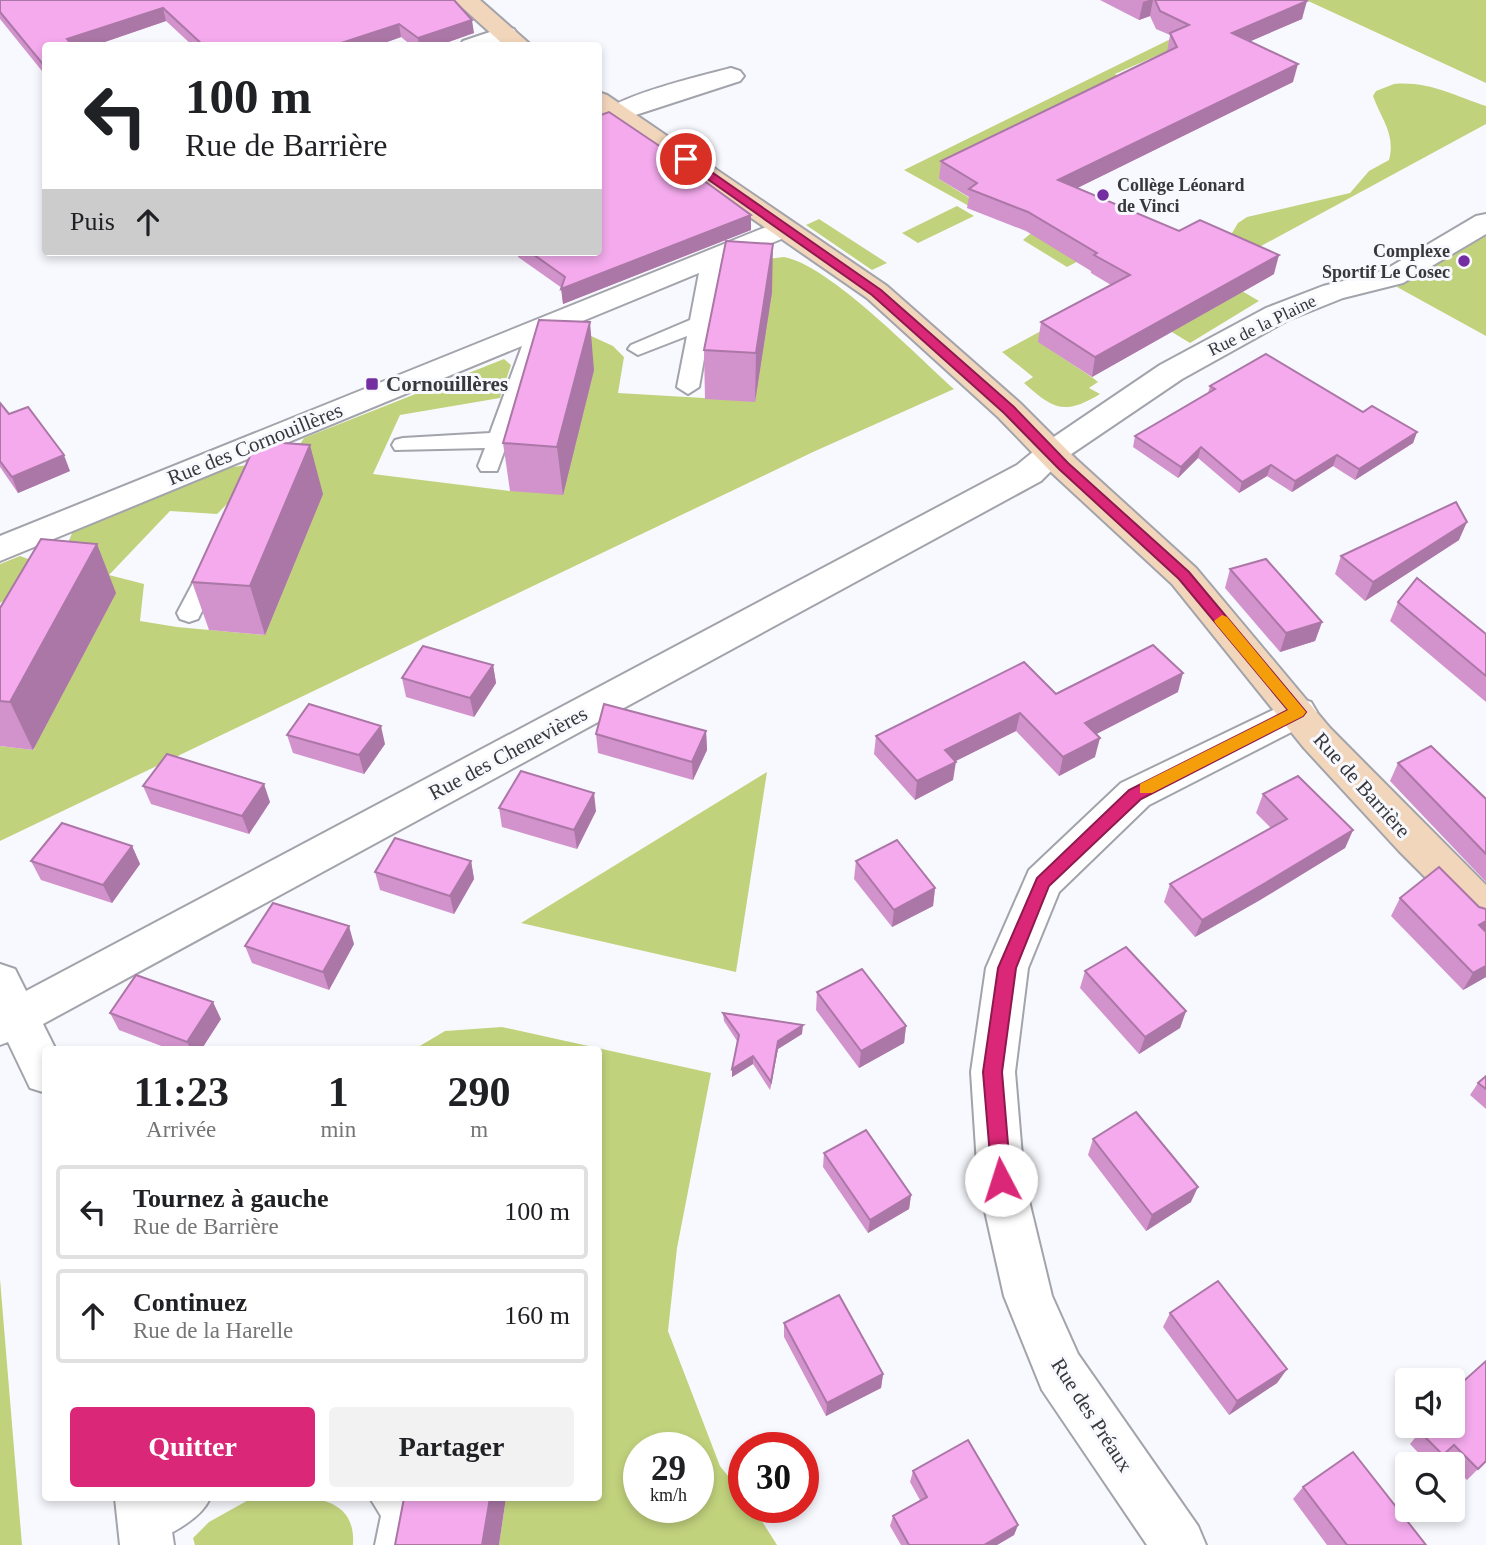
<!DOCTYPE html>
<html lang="fr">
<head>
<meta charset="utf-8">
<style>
	body { margin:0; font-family:"Times New Roman",serif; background:#f2f2f2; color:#202124; height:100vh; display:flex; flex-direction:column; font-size:26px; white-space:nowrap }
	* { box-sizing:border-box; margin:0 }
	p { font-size:23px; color:#757577 }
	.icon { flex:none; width:38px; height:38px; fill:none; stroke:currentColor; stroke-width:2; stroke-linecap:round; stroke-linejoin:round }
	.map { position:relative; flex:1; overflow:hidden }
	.drawer { position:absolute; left:42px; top:1046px; width:560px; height:455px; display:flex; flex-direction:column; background:#fff; border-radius:7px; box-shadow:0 4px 10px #0003 }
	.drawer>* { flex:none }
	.top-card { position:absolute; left:42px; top:42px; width:560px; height:214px; border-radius:7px; box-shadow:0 4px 10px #0003; background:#fff; color:#202124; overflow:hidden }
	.tools { position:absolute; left:1395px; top:1368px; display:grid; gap:14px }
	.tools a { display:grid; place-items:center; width:70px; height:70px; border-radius:7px; background:#fff; box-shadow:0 4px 10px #0003; font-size:35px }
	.speed { position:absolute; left:623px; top:1432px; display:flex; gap:14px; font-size:35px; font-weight:700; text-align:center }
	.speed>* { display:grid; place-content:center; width:91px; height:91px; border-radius:50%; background:#fff; box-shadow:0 4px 10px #0003; line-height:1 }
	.speed small { font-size:18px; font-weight:400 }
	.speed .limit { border:10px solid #d22; background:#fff; color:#111 }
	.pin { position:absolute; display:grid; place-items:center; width:60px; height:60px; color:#fff; margin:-30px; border:4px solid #fff; border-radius:50%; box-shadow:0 2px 7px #0007 }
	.me { position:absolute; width:77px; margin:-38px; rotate:355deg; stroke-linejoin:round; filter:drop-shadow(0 0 5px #0008) }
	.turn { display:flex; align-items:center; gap:24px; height:147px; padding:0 28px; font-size:32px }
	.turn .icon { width:91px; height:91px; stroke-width:2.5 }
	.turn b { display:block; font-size:49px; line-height:60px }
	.then { display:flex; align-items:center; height:66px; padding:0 28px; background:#0003; gap:14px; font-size:26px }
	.eta { display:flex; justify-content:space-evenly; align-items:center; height:119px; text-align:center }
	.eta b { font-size:42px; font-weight:700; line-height:49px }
	.primary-button { display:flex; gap:14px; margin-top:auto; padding:14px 28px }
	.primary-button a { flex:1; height:80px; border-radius:7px; background:#db2777; color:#fff; font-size:28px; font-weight:700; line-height:80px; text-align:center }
	.primary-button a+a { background:#f2f2f2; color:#202124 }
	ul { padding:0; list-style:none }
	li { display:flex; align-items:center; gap:21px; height:94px; margin:0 14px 10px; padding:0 14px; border:4px solid #e0e0e0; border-radius:7px }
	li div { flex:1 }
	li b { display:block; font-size:26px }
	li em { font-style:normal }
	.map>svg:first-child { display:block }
</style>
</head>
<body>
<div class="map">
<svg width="1486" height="1545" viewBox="0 0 1486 1545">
	<rect width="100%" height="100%" fill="#f8f9fe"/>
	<g fill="#c1d27d" fill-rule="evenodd">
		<polygon points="1306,0 1486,0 1486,83"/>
		<polygon points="1201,24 1170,56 1163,53 1115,74 1120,78 939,179 976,202 969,206 904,170"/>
		<path d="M1394,84C1430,81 1454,96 1486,106V124L1239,258L1229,238L1238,223L1247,217L1350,193L1369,171L1389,160C1396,134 1381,119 1373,96L1376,91Z"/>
		<polygon points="957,206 974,216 918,243 902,233"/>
		<polygon points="819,219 887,263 872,270 806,225"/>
		<polygon points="1138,230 1067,267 1023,240 1030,234"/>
		<polygon points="1486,236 1486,336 1397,287"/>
		<path d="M784,257C829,265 916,355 954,389L813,452L0,841V746L34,750L51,583L73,531L232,467L249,465L229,502L217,514L170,511L109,575L144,584L140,621L177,627L265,635L286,466L304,438L504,359L511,365L500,398L400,415L373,474L510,491L589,335L613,346L624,357L618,393L755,401L767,259Z"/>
		<polygon points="1230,284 1259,301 1190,343 1147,317 1154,312 1180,327 1230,298"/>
		<path d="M1041,331L1039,342L1093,378L1098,382L1089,388L1100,394C1064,416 1053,409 1024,383L1033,377L1002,352Z"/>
		<polygon points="20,556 34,561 17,592 0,603 0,564"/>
		<polygon points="767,772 736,972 521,923"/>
		<path d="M502,1027L711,1073L677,1248L668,1331L720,1466L744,1496V1507H753L777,1545H499L506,1498H598V1050H413L445,1031ZM639,1447H698V1507H639Z"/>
		<polygon points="0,1279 22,1545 0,1545"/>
		<path d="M252,1498C290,1498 357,1486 353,1545H195L193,1538L209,1522Z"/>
	</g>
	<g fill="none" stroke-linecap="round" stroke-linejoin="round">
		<defs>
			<g id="lane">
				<polygon points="712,251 722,257 699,387 688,394 677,387 687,336 638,355 628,349 631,345 690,320 702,257"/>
				<polygon points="539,321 549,327 497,471 481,471 478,466 485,448 395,450 392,445 395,440 403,438 490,433 529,327"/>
				<polygon points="214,558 222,560 226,566 201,613 198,619 189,622 180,619 177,613 202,566 206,560"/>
				<path d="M159,1498H210C201,1520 167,1536 145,1545L132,1540L127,1527L132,1514Z"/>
				<polygon points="370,1498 413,1498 418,1509 411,1545 375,1545 381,1516"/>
			</g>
			<g id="street">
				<path d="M505,27L514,29L517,34C506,50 478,46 460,46L463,41Z"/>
				<path d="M731,68L740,71L744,76L740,81L617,121L608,118L604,113C616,96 707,74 731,68Z"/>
				<polygon points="1486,214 1486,234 1403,283 1343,298 1288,320 1182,379 1061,461 1041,481 43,1024 56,1050 46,1050 46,1093 30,1088 8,1042 0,1045 0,964 15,969 26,991 1017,465 1039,447 1160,365 1266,308 1323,286 1383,271 1476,216"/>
				<polygon points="781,221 791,223 795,229 791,235 0,561 0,536"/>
				<polygon points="1298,698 1311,702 1317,712 1311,722 1149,805 1059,892 1028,968 1015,1072 1024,1180 1052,1296 1078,1354 1198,1526 1206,1545 1147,1545 1042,1390 1004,1296 978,1180 971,1072 986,968 1029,870 1121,783"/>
				<polygon points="115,1498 167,1498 174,1545 120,1545"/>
			</g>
			<g id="secondary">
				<polygon points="454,0 480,0 532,46 505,46"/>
				<polygon points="598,92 607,95 887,286 1020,403 1076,459 1196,568 1330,728 1486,885 1486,928 1471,923 1399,851 1304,748 1172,584 1052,473 998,417 867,298 598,112"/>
			</g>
		</defs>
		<use href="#lane" stroke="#a2a3ab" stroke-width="4"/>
		<use href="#street" stroke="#a2a3ab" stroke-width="4"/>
		<use href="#secondary" stroke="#a2a3ab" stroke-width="4"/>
		<use href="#lane" fill="#fff" fill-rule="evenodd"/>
		<use href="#street" fill="#fff" fill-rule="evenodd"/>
		<use href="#secondary" fill="#f1d6bb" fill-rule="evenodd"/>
	</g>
	<g fill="#d292cc">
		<polygon points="0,0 454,0 474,33 437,46 412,46 401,37 376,46 193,46 166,21 93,46 46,46 46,76 0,19"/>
		<polygon points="1100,0 1305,0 1302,19 1250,41 1293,82 1077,188 1274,274 1092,377 1038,342 1041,322 1111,285 1091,273 1091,271 1026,231 967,208 969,197 939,179 941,161 1167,52 1170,35 1156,29 1150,16 1139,20"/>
		<polygon points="707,183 751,230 563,304 562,288 518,257 518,252 598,252"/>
		<polygon points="772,292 755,402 705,399 704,350"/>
		<polygon points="594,370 563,495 510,491 503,443"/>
		<polygon points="1210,386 1363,412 1417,432 1413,443 1355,480 1333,466 1292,492 1267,476 1239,493 1198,458 1178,478 1133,447 1135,436 1208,393"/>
		<polygon points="0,403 9,414 70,471 18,493 0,467"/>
		<polygon points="323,494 265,635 209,630 192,582"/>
		<polygon points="1459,540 1365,601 1335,574 1341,556"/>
		<polygon points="1230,569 1322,622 1315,641 1280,652 1225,588"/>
		<polygon points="116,593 33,750 0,746 0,608"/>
		<polygon points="1398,602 1486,634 1486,702 1390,621"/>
		<polygon points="493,665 496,683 474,717 406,697 402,678"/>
		<polygon points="1178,692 1096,734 1095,757 1059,776 1016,731 955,761 953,780 915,800 874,754 876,736 1056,694"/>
		<polygon points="706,731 707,750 693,780 598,753 596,734"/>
		<polygon points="287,735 385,744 364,774 293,753"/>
		<polygon points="1398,763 1486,799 1486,882 1390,781"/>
		<polygon points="143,786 270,802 249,834 151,804"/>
		<polygon points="1263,794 1353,830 1345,848 1260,900 1195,937 1164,902 1170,884 1271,828 1256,813"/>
		<polygon points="499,808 596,811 577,849 502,827"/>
		<polygon points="132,846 140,864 112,903 41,880 31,861"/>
		<polygon points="471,861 474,879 454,914 380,890 375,872"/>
		<polygon points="856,861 935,888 933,906 892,927 854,879"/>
		<polygon points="1400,898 1479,907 1486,977 1463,990 1391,916"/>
		<polygon points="354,944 329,990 252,963 245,946"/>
		<polygon points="1085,971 1186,1011 1180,1028 1139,1054 1080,988"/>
		<polygon points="817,992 906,1026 904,1043 859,1068 816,1010"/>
		<polygon points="110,1013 221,1019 201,1050 172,1050 119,1030"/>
		<polygon points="723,1013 802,1034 778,1049 770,1090 753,1064 732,1077 732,1069 737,1041 724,1021"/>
		<polygon points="1486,1076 1486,1109 1470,1095 1478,1083"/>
		<polygon points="1093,1139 1191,1202 1146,1231 1088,1155"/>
		<polygon points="824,1153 911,1195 909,1209 868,1233 823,1167"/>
		<polygon points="1170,1313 1287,1369 1277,1383 1229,1415 1163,1327"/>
		<polygon points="784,1323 883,1374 881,1388 826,1416 784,1337"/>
		<polygon points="1407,1403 1407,1421 1399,1413"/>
		<polygon points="1412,1426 1452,1426 1486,1461 1467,1480 1452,1466 1452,1465 1451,1465 1443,1457 1434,1465 1430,1465 1410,1444 1419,1433"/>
		<polygon points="913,1471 1018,1525 1014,1535 997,1545 901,1545 890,1526 893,1516 920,1500 910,1482"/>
		<polygon points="1303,1487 1426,1545 1327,1545 1293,1499"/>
	</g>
	<g fill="#ab77a6">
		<polygon points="1149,0 1153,0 1150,16 1139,20 1143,2"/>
		<polygon points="1307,1 1302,19 1228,51 1232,33"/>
		<polygon points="163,8 166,21 93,46 69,46 67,39"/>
		<polygon points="472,20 474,33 437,46 419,46 418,38"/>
		<polygon points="399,24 401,37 376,46 332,46"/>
		<polygon points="1298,64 1293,82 1055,199 1058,180"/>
		<polygon points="751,215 751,230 563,304 561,289"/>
		<polygon points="773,244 772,292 755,402 756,353"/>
		<polygon points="1279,255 1274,274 1092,377 1095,357"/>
		<polygon points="590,322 594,370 563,495 557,447"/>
		<polygon points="1417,432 1413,443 1355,480 1359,469"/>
		<polygon points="310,445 323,494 265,635 250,586"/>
		<polygon points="1201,447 1198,458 1178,478 1181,467"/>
		<polygon points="64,455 70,471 18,493 12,477"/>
		<polygon points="1337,455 1333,466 1292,492 1295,481"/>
		<polygon points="1271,465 1267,476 1239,493 1242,482"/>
		<polygon points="1467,522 1459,540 1365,601 1373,582"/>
		<polygon points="97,544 116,593 33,750 10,702"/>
		<polygon points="1322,622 1315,641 1280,652 1286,633"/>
		<polygon points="493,665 496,683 474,717 470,698"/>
		<polygon points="1183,673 1178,692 1081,742 1085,723"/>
		<polygon points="1020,713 1016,731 942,768 945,750"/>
		<polygon points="381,726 385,744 364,774 359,755"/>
		<polygon points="706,731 707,750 693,780 692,762"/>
		<polygon points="1100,738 1095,757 1059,776 1063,757"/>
		<polygon points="956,762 953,780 915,800 917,781"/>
		<polygon points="264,784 270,802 249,834 242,816"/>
		<polygon points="594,793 596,811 577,849 574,830"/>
		<polygon points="1353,830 1345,848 1260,900 1195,937 1202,920"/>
		<polygon points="132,846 140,864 112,903 103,885"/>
		<polygon points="471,861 474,879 454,914 450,896"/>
		<polygon points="935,888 933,906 892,927 894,910"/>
		<polygon points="1486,921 1486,934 1479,925"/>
		<polygon points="349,926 354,944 329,990 323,972"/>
		<polygon points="1486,966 1486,977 1463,990 1473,973"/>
		<polygon points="213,1002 221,1019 201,1050 191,1050 187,1042"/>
		<polygon points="1186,1011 1180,1028 1139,1054 1145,1037"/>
		<polygon points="803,1025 802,1034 778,1049 770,1090 771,1082 778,1041"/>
		<polygon points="906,1026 904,1043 859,1068 861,1051"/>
		<polygon points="753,1056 753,1064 732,1077 732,1069"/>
		<polygon points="1198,1187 1191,1202 1146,1231 1152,1215"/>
		<polygon points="911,1195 909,1209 868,1233 870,1220"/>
		<polygon points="1287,1369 1277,1383 1229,1415 1237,1401"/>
		<polygon points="883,1374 881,1388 826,1416 827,1403"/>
		<polygon points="490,1498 506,1498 499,1545 482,1545"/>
		<polygon points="1018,1525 1014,1535 997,1545 984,1545"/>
	</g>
	<g fill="#f4aaed" stroke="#ab77a6" stroke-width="2">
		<polygon points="0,0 454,0 472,20 418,38 399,24 332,46 204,46 163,8 67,39 73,46 46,46 46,68 0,12"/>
		<polygon points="1155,0 1305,0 1307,1 1232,33 1298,64 1058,180 1179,231 1200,220 1279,255 1095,357 1041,322 1130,275 1094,255 1097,253 1028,212 969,189 977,183 941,161 1177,47 1170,33 1189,25 1160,11"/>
		<polygon points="609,112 707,178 703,180 751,215 561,289 565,277 530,252 598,252 598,116"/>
		<polygon points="726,241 773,244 756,353 704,350"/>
		<polygon points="539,320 590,322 557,447 503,443"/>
		<polygon points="1266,354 1363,412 1372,406 1417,432 1359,469 1337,455 1295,481 1271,465 1242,482 1201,447 1181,467 1135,436 1215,389 1210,386"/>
		<polygon points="0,403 9,414 28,407 64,455 12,477 0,461"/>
		<polygon points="257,441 310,445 250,586 192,582"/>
		<polygon points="1456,502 1467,522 1373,582 1341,556"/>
		<polygon points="41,539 97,544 10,702 0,701 0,608"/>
		<polygon points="1266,559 1322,622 1286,633 1230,569"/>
		<polygon points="1417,578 1486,634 1486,676 1398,602"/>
		<polygon points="1153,645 1183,673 1085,723 1100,738 1063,757 1020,713 945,750 956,762 917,781 876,736 1024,662 1056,694"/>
		<polygon points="423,646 493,665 470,698 402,678"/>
		<polygon points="309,704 381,726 359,755 287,735"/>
		<polygon points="604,704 706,731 692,762 596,734"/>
		<polygon points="1431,746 1486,799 1486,854 1398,763"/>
		<polygon points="167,754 264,784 242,816 143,786"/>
		<polygon points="521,771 594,793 574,830 499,808"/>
		<polygon points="1298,776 1353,830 1267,882 1202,920 1170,884 1287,819 1263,794"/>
		<polygon points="62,823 132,846 103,885 31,861"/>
		<polygon points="395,838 471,861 450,896 375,872"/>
		<polygon points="897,840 935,888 894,910 856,861"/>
		<polygon points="1439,867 1479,907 1486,909 1486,921 1479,925 1486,932 1486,966 1473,973 1400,898"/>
		<polygon points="273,903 349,926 323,972 245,946"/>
		<polygon points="1126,947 1186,1011 1145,1037 1085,971"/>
		<polygon points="862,969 906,1026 861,1051 817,992"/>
		<polygon points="136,975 213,1002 187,1042 110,1013"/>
		<polygon points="723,1013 803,1025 778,1041 771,1082 753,1056 732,1069 739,1035"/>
		<polygon points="1486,1076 1486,1089 1478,1083"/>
		<polygon points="1136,1112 1198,1187 1152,1215 1093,1139"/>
		<polygon points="866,1130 911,1195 870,1220 824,1153"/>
		<polygon points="1218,1281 1287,1369 1237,1401 1170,1313"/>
		<polygon points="839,1295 883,1374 827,1403 784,1323"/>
		<polygon points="1486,1361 1486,1461 1478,1469 1454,1445 1443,1455 1420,1432 1426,1426 1452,1426 1452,1385 1456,1388"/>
		<polygon points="1440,1372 1449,1381 1430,1381"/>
		<polygon points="968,1440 1018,1525 984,1545 909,1545 893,1516 927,1497 913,1471"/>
		<polygon points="1353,1452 1426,1545 1347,1545 1303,1487"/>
		<polygon points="404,1498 490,1498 482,1545 395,1545"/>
	</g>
	<polygon fill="#db2777" stroke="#8e194d" stroke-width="2" points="682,157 690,157 881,290 1014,407 1068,463 1189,572 1306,712 1303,716 1141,799 1049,886 1016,968 1002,1072 1011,1180 1008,1186 1001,1189 995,1186 992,1180 983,1072 998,968 1037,878 1129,790 1288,710 1179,579 1059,469 1004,413 872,295 682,161"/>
	<polygon fill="#f59e0b" points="1222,615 1227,617 1306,712 1303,716 1152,793 1140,793 1140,784 1288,710 1216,624 1214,621"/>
	<g fill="#752ea1" stroke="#f8f9fe" stroke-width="2.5">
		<circle cx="1103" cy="195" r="7"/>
		<circle cx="1464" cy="261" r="7"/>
		<rect x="365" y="377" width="14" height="14" rx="3.5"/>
	</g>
	<g text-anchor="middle" stroke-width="6" stroke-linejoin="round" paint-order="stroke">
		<g font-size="18" font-weight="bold" fill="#38383c" stroke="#f8f9fe" text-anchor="start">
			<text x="1117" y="191">Collège Léonard<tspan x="1117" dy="21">de Vinci</tspan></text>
			<text x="1450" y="257" text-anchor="end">Complexe<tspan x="1450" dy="21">Sportif Le Cosec</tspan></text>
		</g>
		<g font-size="18" fill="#38383c" stroke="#f8f9fe">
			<text transform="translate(1262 325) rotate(-26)" y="6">Rue de la Plaine</text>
		</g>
		<g font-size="21" font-weight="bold" fill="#38383c" stroke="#f8f9fe" text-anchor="start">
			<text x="386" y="391">Cornouillères</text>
		</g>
		<g font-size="21" fill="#38383c" stroke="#f8f9fe">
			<text transform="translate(255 444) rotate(-22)" y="7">Rue des Cornouillères</text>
			<text transform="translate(508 753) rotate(-28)" y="7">Rue des Chenevières</text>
			<text transform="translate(1362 785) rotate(48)" y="7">Rue de Barrière</text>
			<text transform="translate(1092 1415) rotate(57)" y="7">Rue des Préaux</text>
		</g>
	</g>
</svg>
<div class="tools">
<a><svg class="icon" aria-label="sound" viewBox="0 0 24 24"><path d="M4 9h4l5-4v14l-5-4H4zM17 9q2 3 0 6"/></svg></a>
<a><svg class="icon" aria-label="search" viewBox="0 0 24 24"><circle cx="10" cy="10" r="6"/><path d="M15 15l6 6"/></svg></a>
</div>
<div class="speed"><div>29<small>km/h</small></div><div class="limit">30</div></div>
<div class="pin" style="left:686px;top:159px;background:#d93025"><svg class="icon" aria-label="arrive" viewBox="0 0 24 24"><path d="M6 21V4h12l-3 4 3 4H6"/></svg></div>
<svg class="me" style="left:1001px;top:1180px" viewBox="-20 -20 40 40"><circle r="19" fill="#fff"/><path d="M0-13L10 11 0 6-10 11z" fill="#db2777"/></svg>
<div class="top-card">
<div class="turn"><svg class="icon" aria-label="left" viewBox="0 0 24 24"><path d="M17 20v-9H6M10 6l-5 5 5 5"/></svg><div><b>100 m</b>Rue de Barrière</div></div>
<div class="then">Puis<svg class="icon" aria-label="ahead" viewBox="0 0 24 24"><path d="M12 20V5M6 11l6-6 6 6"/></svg></div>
</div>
<section class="drawer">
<div class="eta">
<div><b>11:23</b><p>Arrivée</p></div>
<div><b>1</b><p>min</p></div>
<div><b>290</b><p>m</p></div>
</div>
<ul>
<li><svg class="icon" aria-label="left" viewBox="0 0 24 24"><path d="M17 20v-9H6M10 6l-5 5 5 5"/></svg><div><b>Tournez à gauche</b><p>Rue de Barrière</p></div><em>100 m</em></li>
<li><svg class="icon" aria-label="ahead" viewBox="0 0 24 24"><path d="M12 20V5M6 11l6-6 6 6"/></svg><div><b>Continuez</b><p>Rue de la Harelle</p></div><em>160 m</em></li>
</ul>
<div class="primary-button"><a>Quitter</a><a>Partager</a></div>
</section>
</div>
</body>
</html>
